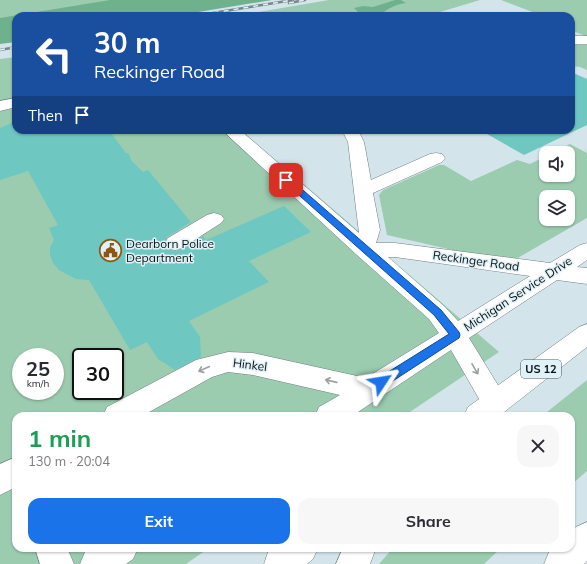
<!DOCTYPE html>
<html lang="en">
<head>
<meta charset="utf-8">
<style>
	body { margin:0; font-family:Mulish,sans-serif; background:#f7f7f7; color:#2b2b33; height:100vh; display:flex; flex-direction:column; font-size:15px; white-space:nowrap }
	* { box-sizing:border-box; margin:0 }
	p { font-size:13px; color:#7c7c81 }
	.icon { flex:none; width:22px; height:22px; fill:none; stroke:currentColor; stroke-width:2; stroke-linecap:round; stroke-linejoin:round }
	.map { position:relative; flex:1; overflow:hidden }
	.sheet { position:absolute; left:12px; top:412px; width:563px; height:140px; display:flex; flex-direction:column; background:#fff; border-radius:12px; box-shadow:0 1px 3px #0004 }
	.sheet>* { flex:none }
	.hud { position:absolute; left:12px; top:12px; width:563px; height:122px; border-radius:12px; box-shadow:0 1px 3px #0004; background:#1a4fa0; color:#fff; overflow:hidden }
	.buttons { position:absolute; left:539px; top:146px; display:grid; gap:8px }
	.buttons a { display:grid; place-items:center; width:36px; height:36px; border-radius:8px; background:#fff; box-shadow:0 1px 3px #0004; font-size:20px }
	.speed { position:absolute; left:12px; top:348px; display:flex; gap:8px; font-size:20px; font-weight:700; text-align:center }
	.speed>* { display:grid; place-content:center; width:52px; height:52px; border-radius:50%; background:#fff; box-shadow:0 1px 3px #0004; line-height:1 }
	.speed small { font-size:10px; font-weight:400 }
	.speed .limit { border:2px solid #111; border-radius:6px; background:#fff; color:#111 }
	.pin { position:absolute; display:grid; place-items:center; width:34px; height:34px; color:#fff; margin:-17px; border-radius:8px; box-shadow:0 2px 6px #0006 }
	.me { position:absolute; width:44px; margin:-22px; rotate:57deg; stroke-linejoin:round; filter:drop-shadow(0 0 3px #0008) }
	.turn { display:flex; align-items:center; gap:14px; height:84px; padding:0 16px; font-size:18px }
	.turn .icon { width:52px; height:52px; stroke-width:2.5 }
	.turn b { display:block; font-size:28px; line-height:34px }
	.then { display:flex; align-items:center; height:38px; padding:0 16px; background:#0003; gap:8px; font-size:15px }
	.round { display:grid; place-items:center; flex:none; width:42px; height:42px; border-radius:12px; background:#f7f7f7 }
	.overview { display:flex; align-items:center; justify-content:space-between; height:68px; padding:0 16px }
	h1 { font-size:24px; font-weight:700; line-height:30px; color:#1e9e55 }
	.cta { display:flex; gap:8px; margin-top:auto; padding:8px 16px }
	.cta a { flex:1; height:46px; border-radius:12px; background:#1a73e8; color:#fff; font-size:16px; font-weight:700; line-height:46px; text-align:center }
	.cta a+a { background:#f7f7f7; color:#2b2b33 }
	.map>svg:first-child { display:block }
</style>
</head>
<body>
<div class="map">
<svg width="587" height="564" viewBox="0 0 587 564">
	<rect width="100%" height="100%" fill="#d3e5eb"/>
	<g fill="#9cccb0" fill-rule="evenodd">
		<polygon points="0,0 157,0 16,16 0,24"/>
		<polygon points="329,0 480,0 427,16 234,16"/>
		<polygon points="501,0 587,0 587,37 571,30 571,16 543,16"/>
		<polygon points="571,45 587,45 587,70 580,67 571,66"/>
		<path d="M16,57V130H241L499,352L404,416H16V548H209L186,564H0V59ZM21,357H55V391H21ZM81,357H115V391H81Z"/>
		<path d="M570,144L587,153V218L509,263L387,235L379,195L383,190L439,165H444L471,181L517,160L530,164L546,156V175H568V153H552ZM546,197H568V219H546Z"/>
		<polygon points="587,380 587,471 571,485 571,416 542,416"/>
		<polygon points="393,548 501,548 484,564 379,564"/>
	</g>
	<g fill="#70b18d">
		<polygon points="110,0 272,0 174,16 16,16 16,42 0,44 0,18"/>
		<path d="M395,0H401L406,3C398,4 387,8 382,14L358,12L354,8L363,6L373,7Z"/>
	</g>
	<g fill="#6ec7c1">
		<polygon points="571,72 587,79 587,125 524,155 480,130 571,130"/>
		<polygon points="16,121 16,130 106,130 111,133 126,153 129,154 131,160 143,172 148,170 191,222 167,237 164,244 168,249 175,251 182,249 203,236 206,240 284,206 311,232 249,261 269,282 189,321 200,337 201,357 175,370 158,359 147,342 130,350 89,280 76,279 70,276 59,270 53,263 50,255 50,247 54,240 49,228 58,225 28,171 0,180 0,128"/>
	</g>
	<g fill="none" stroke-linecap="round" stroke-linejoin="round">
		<defs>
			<g id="minor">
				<rect x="571" y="36" width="16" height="8"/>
				<polygon points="16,98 16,107 0,111 0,101"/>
				<path d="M222,130H240L359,233L348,142L342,130H358L364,142L371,180L430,154L436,153L442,154L445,158L442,162L373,193L380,230L376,243H395L550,263L580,245L587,243V260L577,267L587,268V284L557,280L469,338L504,395L508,403L504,411L495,415L486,411L451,350L352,416H315L319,407L340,395L253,375L228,372L212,377L142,416H103L107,407L196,360L228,352L253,353L366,378L439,333L429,319L357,255ZM388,257H395L530,276L458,321L445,307Z"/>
				<polygon points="214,213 221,215 224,219 221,223 182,248 175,250 168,248 165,243 168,238 207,215"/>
				<polygon points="16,457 16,487 0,495 0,464"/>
				<polygon points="35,548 67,548 74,564 40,564"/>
				<polygon points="92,548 138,548 133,559 126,564 80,564 85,552"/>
			</g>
			<g id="major">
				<polygon points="587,324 587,347 499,416 464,416 468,407 579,327"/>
				<polygon points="587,522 587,561 584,564 544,564 549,552 554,548 571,548 571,531 576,527"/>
				<polygon points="274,548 318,548 313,559 307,564 264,564 268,552"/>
				<polygon points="343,548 376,548 370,564 336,564"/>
			</g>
		</defs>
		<use href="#minor" stroke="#6e7e84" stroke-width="1"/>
		<use href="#major" stroke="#6e7e84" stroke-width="1"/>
		<use href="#minor" fill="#fff" fill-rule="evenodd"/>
		<use href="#major" fill="#fff" fill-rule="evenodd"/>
		<defs>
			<g id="rail">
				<polyline points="289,3 305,0"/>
				<polyline points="194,16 293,0"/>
				<polyline points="0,50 16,47"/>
			</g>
		</defs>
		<use href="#rail" stroke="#788589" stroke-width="2.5"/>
		<use href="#rail" stroke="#e0f2f8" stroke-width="1.5" stroke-dasharray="5" stroke-linecap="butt"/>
	</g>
	<defs><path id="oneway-shaft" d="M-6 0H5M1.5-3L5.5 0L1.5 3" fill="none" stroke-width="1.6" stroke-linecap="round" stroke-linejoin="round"/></defs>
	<g stroke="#9d9fa0">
		<use href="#oneway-shaft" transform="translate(204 369) rotate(156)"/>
		<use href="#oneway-shaft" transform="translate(475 369) rotate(60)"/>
		<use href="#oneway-shaft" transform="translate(331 381) rotate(-167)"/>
	</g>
	<polygon fill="#1a73e8" stroke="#114b97" points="283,178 289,178 441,310 459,332 460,335 459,338 385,386 381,387 377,386 376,382 377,379 449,334 434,315 283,181"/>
	<defs>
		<symbol id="civic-ring" viewBox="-11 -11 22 22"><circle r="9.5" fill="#e0f2f8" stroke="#8f560f" stroke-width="1.5"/><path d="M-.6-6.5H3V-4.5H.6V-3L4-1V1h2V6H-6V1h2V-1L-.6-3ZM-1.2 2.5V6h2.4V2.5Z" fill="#8f560f"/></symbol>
	</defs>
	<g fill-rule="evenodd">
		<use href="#civic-ring" x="98" y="238" width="25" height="25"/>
	</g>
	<g text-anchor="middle" stroke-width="3" stroke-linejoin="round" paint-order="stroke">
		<rect fill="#e0f2f8" stroke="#4a5457" stroke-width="1" x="521" y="360" width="40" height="18" rx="3"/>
		<g font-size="11" font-weight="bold" fill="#0a1012">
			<text x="541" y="373">US 12</text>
		</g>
		<g font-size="12" fill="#0a1012" stroke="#e0f2f8" text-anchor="start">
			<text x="126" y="248">Dearborn Police<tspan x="126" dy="14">Department</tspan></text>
		</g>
		<g font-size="12" fill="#0a1012" stroke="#e0f2f8">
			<text transform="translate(476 261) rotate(8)" y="4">Reckinger Road</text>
			<text transform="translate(518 294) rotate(-33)" y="4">Michigan Service Drive</text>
			<text transform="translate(250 365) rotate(7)" y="4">Hinkel</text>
		</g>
	</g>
</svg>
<div class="buttons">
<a><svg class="icon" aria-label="sound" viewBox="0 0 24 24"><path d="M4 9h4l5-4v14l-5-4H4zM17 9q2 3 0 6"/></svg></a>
<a><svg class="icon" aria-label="layers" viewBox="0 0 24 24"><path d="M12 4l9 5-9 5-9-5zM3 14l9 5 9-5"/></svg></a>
</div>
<div class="speed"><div>25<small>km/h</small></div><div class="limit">30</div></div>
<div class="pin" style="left:286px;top:180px;background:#d93025"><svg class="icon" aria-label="arrive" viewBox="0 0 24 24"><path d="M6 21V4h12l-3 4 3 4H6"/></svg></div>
<svg class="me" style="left:381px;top:382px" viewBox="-20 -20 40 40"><path d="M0-17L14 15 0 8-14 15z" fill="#1a73e8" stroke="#fff" stroke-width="4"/></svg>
<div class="hud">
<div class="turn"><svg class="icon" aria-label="left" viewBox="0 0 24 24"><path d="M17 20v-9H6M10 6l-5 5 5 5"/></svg><div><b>30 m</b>Reckinger Road</div></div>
<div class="then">Then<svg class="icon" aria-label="arrive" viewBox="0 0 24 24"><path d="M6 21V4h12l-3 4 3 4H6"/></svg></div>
</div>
<section class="sheet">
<div class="overview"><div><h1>1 min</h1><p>130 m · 20:04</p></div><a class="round"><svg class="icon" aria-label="close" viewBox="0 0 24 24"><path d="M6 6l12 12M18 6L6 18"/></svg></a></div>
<div class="cta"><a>Exit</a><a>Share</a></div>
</section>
</div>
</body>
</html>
